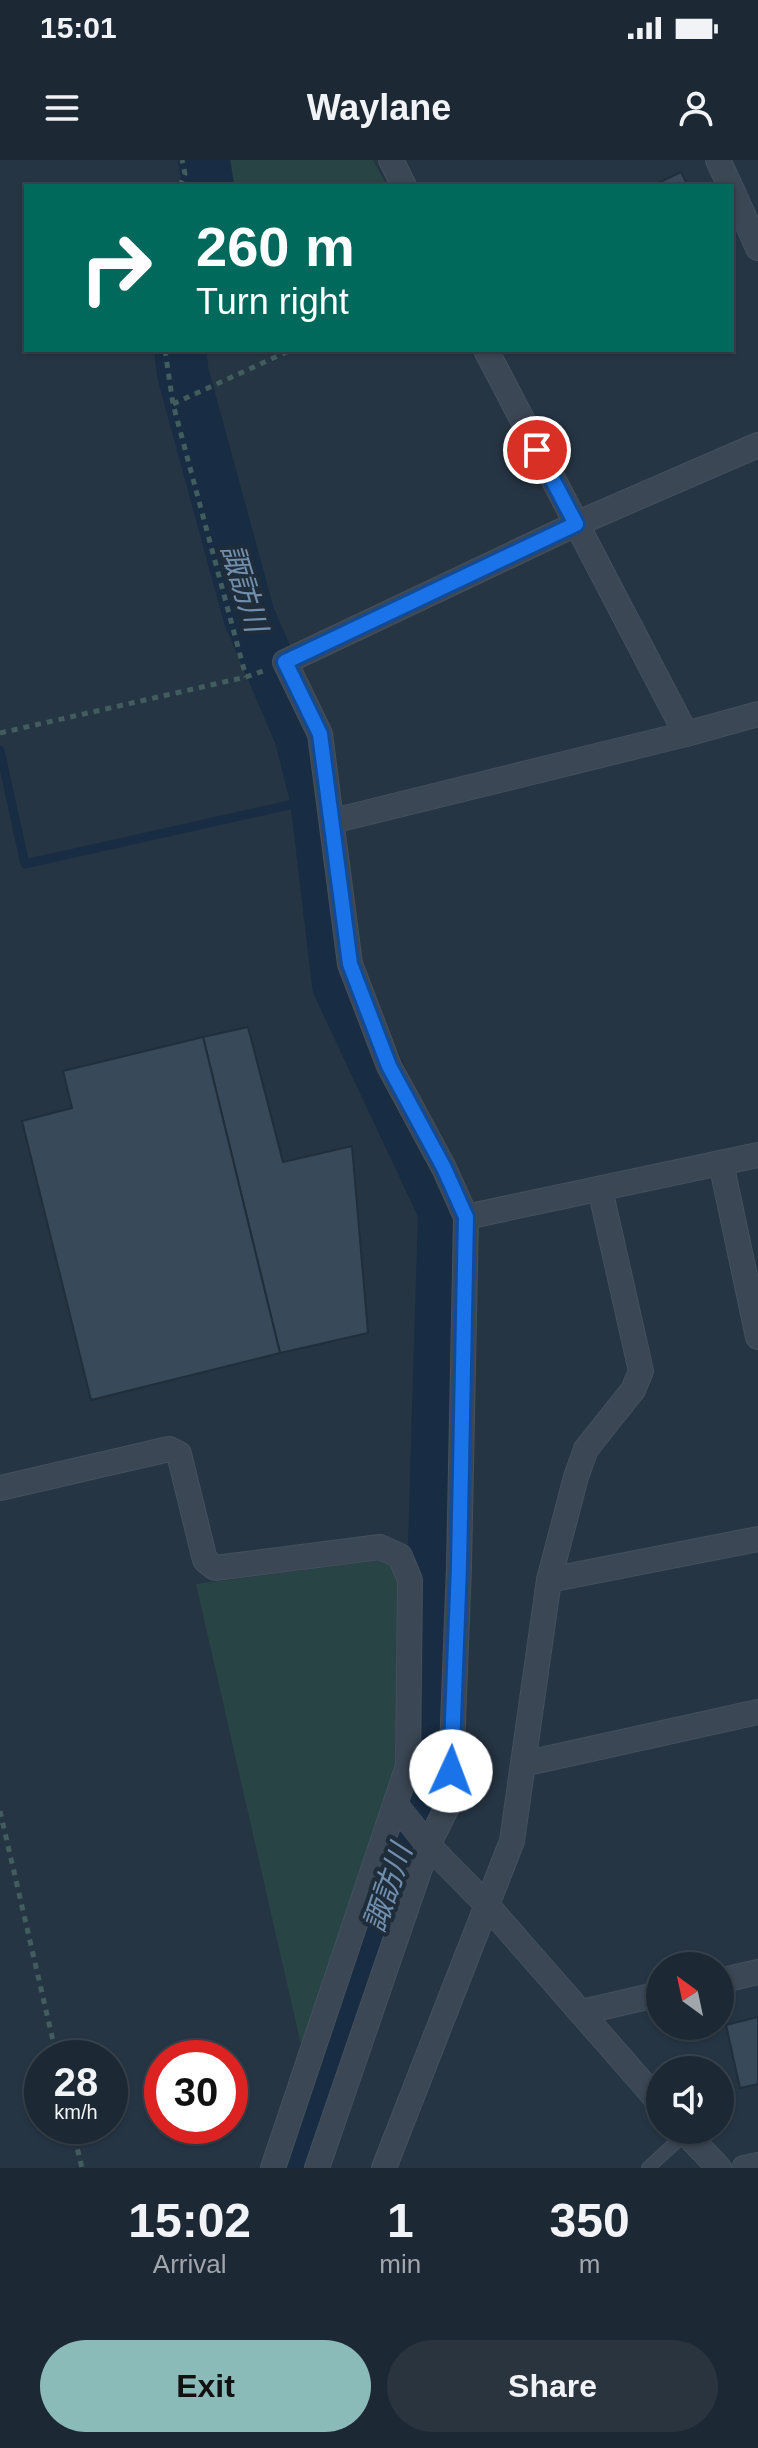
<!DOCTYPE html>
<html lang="en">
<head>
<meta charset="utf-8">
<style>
	body { margin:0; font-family:Arial,"Noto Sans JP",sans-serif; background:#29343f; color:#f1f3f6; height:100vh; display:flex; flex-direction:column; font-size:30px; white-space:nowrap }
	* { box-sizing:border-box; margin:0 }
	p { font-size:26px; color:#a0a6ac }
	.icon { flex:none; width:44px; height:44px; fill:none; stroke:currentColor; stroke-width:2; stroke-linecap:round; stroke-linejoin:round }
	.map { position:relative; height:2008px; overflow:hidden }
	.details { display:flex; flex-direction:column; background:#1c2833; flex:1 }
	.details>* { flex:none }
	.top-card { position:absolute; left:24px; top:24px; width:710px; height:168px; border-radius:0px; box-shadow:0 2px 6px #0004,0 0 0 2px #3a444e; background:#00695c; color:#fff; overflow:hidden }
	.needle { width:52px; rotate:327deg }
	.tools { position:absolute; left:646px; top:1792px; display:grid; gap:16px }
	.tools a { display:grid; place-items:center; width:88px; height:88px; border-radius:50%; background:#1c2833; box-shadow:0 2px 6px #0004,0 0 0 2px #3a444e; font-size:40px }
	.speed { position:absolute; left:24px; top:1880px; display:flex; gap:16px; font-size:40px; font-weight:700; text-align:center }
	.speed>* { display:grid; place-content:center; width:104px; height:104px; border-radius:50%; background:#1c2833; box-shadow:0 2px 6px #0004,0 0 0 2px #3a444e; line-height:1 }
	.speed small { font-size:20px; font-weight:400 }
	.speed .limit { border:12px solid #d22; background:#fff; color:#111 }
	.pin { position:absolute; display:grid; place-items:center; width:68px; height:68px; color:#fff; margin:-34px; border:4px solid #fff; border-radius:50%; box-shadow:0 2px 8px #0007 }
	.me { position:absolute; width:88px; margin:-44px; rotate:2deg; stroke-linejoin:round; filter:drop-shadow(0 0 6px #0008) }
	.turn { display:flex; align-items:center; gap:28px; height:168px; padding:0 40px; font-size:36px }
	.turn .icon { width:104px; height:104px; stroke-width:2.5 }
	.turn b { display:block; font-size:56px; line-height:68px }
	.eta { display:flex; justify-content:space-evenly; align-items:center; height:136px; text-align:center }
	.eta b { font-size:48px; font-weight:800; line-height:56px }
	.action { display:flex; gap:16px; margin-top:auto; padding:16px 40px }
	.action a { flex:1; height:92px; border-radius:48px; background:#8bbbb9; color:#111; font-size:32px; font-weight:800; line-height:92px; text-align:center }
	.action a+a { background:#29343f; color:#f1f3f6 }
	.status { display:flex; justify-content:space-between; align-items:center; height:56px; padding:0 40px; background:#1c2833; direction:ltr }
	.status svg { height:22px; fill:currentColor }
	header { display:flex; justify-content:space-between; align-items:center; height:104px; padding:0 40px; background:#1c2833; font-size:36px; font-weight:800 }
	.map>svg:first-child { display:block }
</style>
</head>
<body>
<div class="status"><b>15:01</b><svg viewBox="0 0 49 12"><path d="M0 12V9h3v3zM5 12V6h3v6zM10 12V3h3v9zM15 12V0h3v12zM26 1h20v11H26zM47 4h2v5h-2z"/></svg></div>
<header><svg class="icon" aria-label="menu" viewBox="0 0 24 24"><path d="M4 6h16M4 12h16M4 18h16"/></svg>Waylane<svg class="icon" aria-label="person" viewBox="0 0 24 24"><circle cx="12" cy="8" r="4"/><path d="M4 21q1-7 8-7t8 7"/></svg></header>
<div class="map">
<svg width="758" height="2008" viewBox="0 0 758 2008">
	<rect width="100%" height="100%" fill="#263544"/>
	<g fill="#284445">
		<polygon points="212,0 373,0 387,26 215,26"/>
		<polygon points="382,1400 393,1404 403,1427 398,1610 304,1898 196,1424"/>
	</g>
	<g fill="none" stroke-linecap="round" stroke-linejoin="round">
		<polyline stroke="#182d43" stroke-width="9" points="0,590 25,704 316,639"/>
		<g stroke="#182d43" stroke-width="52">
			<polyline points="204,0 208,26"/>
			<polyline points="180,190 183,214 249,456 300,575 316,639 338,825 444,1051 427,1613 294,2008"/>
		</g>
	</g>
	<g fill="#384a5a" stroke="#212e3b" stroke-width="2">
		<polygon points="681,12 688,26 652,26"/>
		<polygon points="248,867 283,1002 352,986 368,1173 280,1193 203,877"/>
		<polygon points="203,877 280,1193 91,1240 22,961 72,948 63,911"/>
		<polygon points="758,1857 758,1924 740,1928 726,1865"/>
	</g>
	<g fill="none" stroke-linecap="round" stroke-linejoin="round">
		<defs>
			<polyline id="service" points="648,2008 686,1973"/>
			<g id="minor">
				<polyline points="391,0 404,26"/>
				<polyline points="718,0 730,26"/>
				<polyline points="732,30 758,88"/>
				<polyline points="486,190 686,574"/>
				<polyline points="333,661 686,574 758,554"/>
				<polyline points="721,1003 758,1177"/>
				<polyline points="466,1057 758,995"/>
				<polyline points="0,1328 169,1289 179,1294 205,1400 215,1408 380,1387 400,1396 410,1420 408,1606 273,2008"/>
				<polyline points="549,1420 758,1379"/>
				<polyline points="523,1604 758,1552"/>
				<polyline points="396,1645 428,1685 486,1744 660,1943"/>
				<polyline points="720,1821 758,1812"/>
				<polyline points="582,1852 660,1834"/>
				<polyline points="683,1970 719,2008"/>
				<polyline points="317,2008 428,1685 450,1641 459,1406 466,1057 444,1008 389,906 350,804 320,574 285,502 576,364 758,285"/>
				<polyline points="384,2008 512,1681 549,1420 576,1317 586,1289 633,1230 641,1211 600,1029"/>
				<polyline points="744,2008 758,2005"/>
			</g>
		</defs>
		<use href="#service" stroke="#44505d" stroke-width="14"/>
		<use href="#minor" stroke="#44505d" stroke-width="26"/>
		<g stroke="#425d5d" stroke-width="5" stroke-dasharray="6 6" stroke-linecap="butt">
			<polyline points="180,26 185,14 182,0"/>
			<polyline points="165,190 173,244 246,517"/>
			<polyline points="173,244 291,190"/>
			<polyline points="0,573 246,517 263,511"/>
			<polyline points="0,1651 57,1898"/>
			<polyline points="72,1966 82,2008"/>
		</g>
		<use href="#service" stroke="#3b4754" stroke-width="12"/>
		<use href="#minor" stroke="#3b4754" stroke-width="24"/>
	</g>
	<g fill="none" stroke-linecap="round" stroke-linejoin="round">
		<defs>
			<polyline id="route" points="451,1611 459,1406 466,1057 444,1008 389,906 350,804 320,574 285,502 576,364 537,290"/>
		</defs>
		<use href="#route" stroke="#114b97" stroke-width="20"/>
		<use href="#route" stroke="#1a73e8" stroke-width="14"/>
	</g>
	<g text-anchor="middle" stroke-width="8" stroke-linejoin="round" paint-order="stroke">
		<g font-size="30" font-style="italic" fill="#718fad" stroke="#1f2c39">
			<text transform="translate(244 428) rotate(73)" y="10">諏訪川</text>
			<text transform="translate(388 1728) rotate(-71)" y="10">諏訪川</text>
		</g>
	</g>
</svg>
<div class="tools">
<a><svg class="needle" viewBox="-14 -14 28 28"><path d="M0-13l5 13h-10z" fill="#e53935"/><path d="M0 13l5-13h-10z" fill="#a0a6ac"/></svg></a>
<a><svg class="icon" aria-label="sound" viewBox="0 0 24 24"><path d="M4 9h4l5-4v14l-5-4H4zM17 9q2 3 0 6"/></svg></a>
</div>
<div class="speed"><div>28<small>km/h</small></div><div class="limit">30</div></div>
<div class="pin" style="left:537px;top:290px;background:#d93025"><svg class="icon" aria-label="arrive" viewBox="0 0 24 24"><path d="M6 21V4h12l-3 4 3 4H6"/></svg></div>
<svg class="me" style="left:451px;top:1611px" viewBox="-20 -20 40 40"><circle r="19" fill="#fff"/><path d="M0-13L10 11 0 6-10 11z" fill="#1a73e8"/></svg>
<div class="top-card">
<div class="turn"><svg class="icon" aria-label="right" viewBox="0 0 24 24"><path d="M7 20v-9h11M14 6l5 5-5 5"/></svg><div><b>260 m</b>Turn right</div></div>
</div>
</div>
<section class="details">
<div class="eta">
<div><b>15:02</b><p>Arrival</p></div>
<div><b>1</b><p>min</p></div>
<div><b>350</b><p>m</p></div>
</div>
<div class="action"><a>Exit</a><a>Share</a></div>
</section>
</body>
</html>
